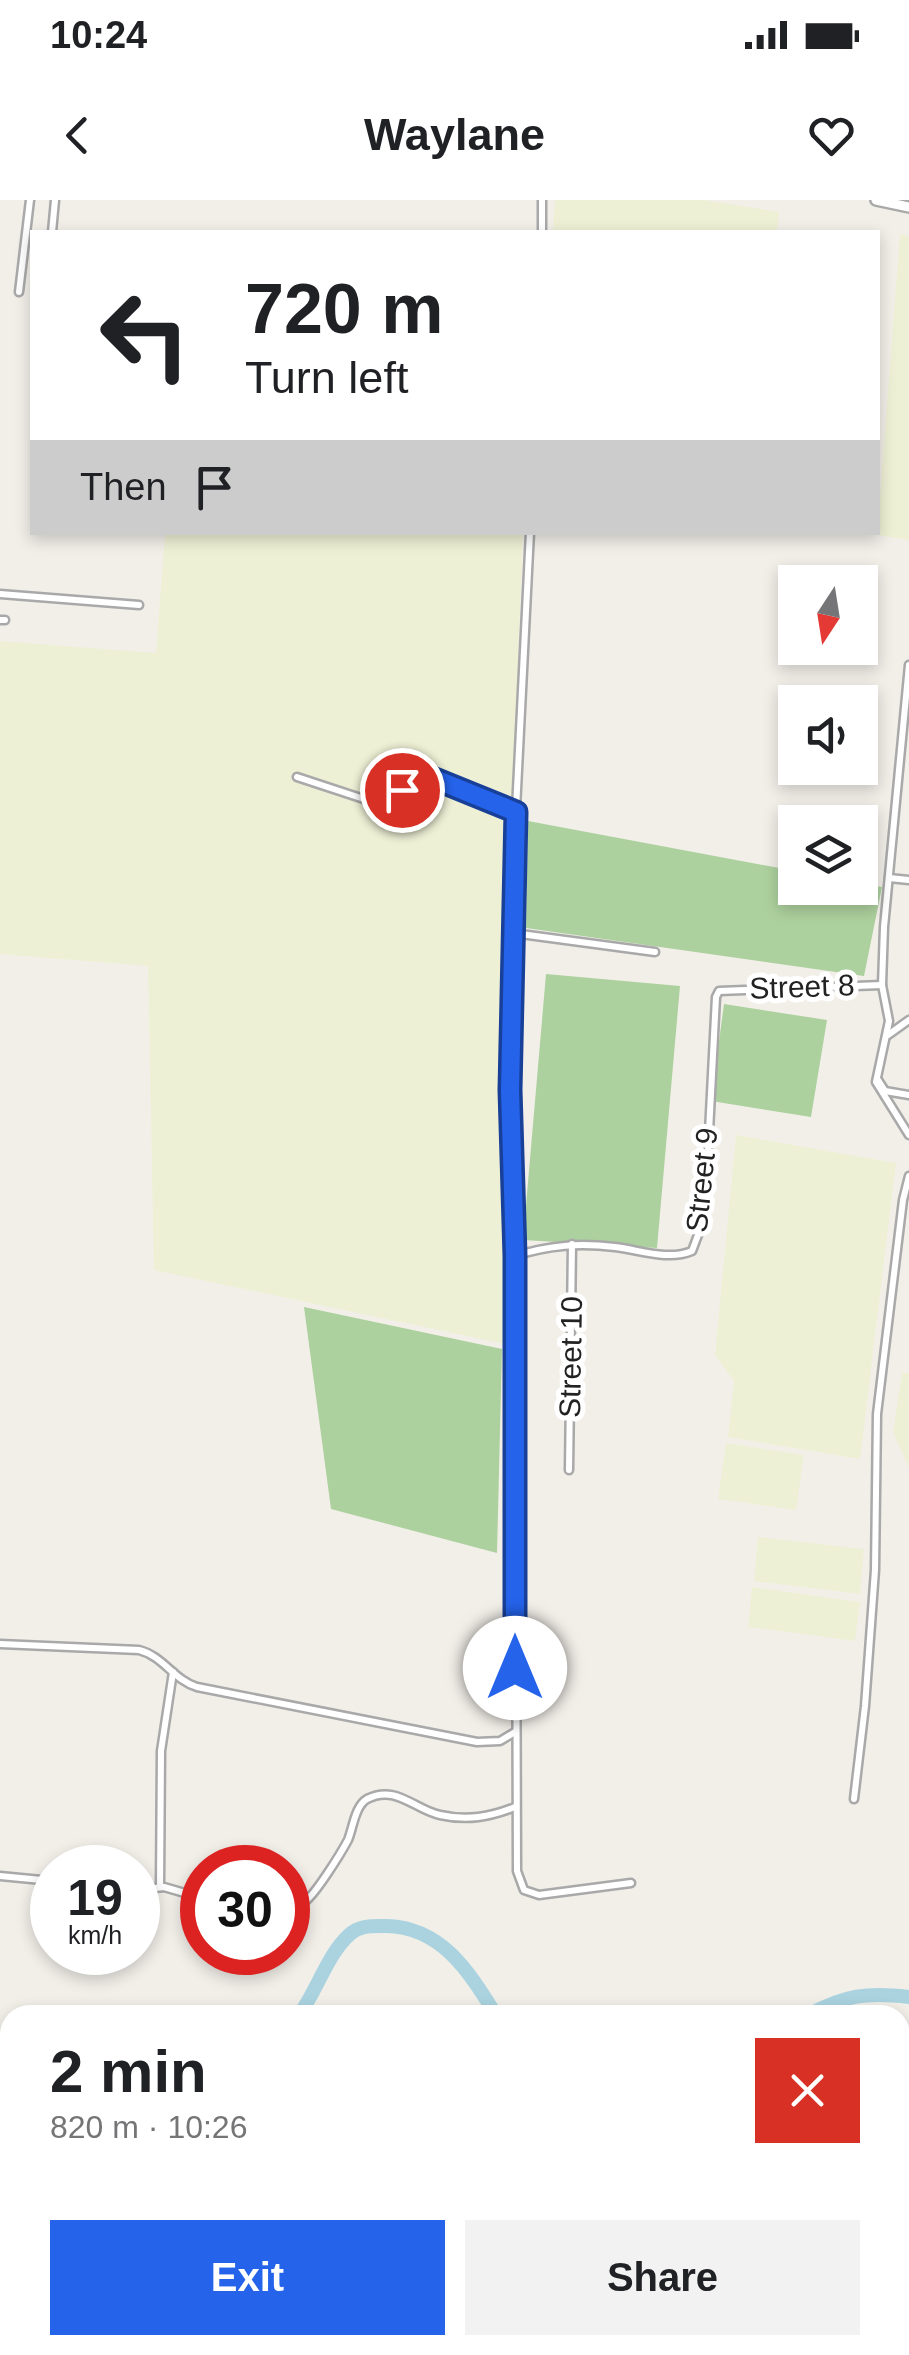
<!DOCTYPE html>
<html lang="en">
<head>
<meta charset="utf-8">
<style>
	body { margin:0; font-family:Helvetica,sans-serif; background:#f2f2f2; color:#202124; height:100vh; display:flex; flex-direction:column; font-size:38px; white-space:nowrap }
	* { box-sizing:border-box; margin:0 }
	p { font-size:32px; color:#757577 }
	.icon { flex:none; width:55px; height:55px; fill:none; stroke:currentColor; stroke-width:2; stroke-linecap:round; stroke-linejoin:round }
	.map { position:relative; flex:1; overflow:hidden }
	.panel { position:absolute; left:0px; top:1805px; width:910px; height:350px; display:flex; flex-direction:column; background:#fff; border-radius:30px 30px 0 0; box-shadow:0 5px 15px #0003 }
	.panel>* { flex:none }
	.banner { position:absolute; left:30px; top:30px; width:850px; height:305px; border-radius:0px; box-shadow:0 5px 15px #0003; background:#fff; color:#202124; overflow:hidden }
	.needle { width:65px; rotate:192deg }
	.fabs { position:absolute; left:778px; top:365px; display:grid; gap:20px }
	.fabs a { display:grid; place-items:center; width:100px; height:100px; border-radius:0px; background:#fff; box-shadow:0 5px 15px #0003; font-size:50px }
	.speed { position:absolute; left:30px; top:1645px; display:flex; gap:20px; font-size:50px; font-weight:700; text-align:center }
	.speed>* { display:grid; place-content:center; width:130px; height:130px; border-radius:50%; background:#fff; box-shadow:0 5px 15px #0003; line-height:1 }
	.speed small { font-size:25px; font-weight:400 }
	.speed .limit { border:15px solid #d22; background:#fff; color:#111 }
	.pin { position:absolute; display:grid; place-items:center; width:85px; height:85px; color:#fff; margin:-42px; border:5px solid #fff; border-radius:50%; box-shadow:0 2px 10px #0007 }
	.me { position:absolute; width:110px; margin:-55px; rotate:0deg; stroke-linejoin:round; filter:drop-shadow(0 0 8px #0008) }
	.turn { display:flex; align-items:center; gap:35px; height:210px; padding:0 50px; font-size:45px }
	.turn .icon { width:130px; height:130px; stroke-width:2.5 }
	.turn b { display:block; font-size:70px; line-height:85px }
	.then { display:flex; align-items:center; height:95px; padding:0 50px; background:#0003; gap:20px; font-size:38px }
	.round { display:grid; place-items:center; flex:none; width:105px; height:105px; border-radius:0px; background:#f2f2f2 }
	.headline { display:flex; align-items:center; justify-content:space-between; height:170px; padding:0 50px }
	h1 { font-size:60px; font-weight:700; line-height:75px }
	.button { display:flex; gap:20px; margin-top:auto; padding:20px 50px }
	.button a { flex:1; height:115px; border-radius:0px; background:#2563eb; color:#fff; font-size:40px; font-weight:700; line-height:115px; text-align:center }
	.button a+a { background:#f2f2f2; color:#202124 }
	.status { display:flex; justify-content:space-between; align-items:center; height:70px; padding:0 50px; background:#fff; direction:ltr }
	.status svg { height:28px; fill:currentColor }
	header { display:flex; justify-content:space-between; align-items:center; height:130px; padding:0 50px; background:#fff; font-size:45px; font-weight:700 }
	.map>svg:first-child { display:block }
</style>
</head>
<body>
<div class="status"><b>10:24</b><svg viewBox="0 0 49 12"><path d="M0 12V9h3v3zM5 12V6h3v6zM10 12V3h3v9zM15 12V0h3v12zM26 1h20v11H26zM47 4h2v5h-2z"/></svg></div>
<header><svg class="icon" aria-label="back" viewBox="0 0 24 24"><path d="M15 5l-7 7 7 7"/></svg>Waylane<svg class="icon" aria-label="heart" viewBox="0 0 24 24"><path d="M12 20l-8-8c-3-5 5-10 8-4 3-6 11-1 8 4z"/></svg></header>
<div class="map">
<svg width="909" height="2155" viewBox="0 0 909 2155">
	<rect width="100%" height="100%" fill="#f2efe9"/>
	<polygon fill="#c7c7b4" points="10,1897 10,2145 314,2145 321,2155 0,2155 0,1898"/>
	<g fill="#eef0d5">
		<polygon points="555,0 704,0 779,12 777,32 553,32"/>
		<polygon points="900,34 909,36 909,340 877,335"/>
		<polygon points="165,333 523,333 508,710 505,1144 154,1070 148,766 0,754 0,441 156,453"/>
		<polygon points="736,935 896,963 860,1259 728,1237 734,1181 715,1155"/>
		<polygon points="902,1173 909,1173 909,1268 893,1232"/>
		<polygon points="726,1243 804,1255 796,1310 718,1299"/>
		<polygon points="758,1337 864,1349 860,1394 754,1381"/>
		<polygon points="752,1387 860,1402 855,1441 748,1427"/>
	</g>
	<g fill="#add19e">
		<polygon points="528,621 795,671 795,688 860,688 860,683 882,687 864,776 526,728"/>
		<polygon points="546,774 680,786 657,1048 523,1040"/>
		<polygon points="724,804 827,820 811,917 711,901"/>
		<polygon points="304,1107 502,1149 497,1353 331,1309"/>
	</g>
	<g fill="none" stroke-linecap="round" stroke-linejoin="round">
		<g stroke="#aad3df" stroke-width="14">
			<path d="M299,1815C317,1791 327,1755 349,1735C359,1725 372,1726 386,1726C442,1727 469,1772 496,1815"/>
			<path d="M808,1815C845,1795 867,1792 909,1797"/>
			<polyline points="0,1867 10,1870"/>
		</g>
		<defs>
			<g id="minor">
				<polyline points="52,32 55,0"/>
				<polyline points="542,32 542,0"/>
				<polyline points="19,92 30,0"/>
				<polyline points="530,332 515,629 510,890 515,1056 517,1671 524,1690 539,1695 631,1683"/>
				<polyline points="0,394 139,405"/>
				<polyline points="0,420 5,420"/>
				<polyline points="909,465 884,727 882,785 889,821 876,882 909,935"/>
				<polyline points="297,577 376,603 422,577 430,577 516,612"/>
				<polyline points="889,678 909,680"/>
				<polyline points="513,733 655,752"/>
				<polyline points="888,835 909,820"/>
				<polyline points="878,880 885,891 909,895"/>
				<path d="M515,1056C550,1045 579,1043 615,1047C640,1050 668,1061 692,1051L698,1035L708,951L716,797L719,791L882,785"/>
				<polyline points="569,1270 572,1044"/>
				<path d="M0,1444L139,1450C163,1456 174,1480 197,1487L477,1542L500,1541L515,1532"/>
				<polyline points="854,1599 865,1506 875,1370 877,1214 903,1000 909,976"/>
				<polyline points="0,1676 52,1681"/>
				<polyline points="160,1687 161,1551 173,1472"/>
				<polyline points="138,1690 164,1687 202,1698"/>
				<path d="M288,1705C292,1705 298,1705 303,1703C314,1697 341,1653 348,1640C353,1628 355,1606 367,1599C396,1584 415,1610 440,1615C467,1621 490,1617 515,1607"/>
				<polyline points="0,1992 10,2007"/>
				<polyline points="0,2036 10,2030"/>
				<polyline points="0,2092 10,2118"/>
				<polyline points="17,2145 18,2155"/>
				<polyline points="99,2145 106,2155"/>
				<polyline points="149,2145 156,2155"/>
				<polyline points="195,2145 201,2155"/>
				<polyline points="247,2145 253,2155"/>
				<polyline points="297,2145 303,2155"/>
				<polyline points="760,2145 767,2155"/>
				<polyline points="230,2155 246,2145"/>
				<polyline points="723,2155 737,2145"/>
			</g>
			<polyline id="tertiary" points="876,0 909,7"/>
		</defs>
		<use href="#minor" stroke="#a9a9a9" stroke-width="11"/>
		<use href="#tertiary" stroke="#a9a9a9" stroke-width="14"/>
		<use href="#minor" stroke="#fff" stroke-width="6"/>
		<use href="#tertiary" stroke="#fff" stroke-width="9"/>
	</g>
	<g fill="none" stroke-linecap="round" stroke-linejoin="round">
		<defs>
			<polyline id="route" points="402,590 422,577 430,577 516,612 510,890 515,1056 515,1468"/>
		</defs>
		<use href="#route" stroke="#184099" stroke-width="25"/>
		<use href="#route" stroke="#2563eb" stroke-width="18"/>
	</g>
	<g text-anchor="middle" stroke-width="10" stroke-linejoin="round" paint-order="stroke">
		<g font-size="30" fill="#222" stroke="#fff">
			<text transform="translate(802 787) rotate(-2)" y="10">Street 8</text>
			<text transform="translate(702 980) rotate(-84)" y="10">Street 9</text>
			<text transform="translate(571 1157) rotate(-89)" y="10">Street 10</text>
		</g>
	</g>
</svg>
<div class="fabs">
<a><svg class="needle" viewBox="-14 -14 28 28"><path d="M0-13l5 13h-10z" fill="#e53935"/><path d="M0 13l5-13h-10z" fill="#757577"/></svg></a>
<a><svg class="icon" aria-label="sound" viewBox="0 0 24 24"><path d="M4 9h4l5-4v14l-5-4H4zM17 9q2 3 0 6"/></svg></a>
<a><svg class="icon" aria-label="layers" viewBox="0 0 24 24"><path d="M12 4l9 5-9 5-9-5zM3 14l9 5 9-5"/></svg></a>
</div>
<div class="speed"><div>19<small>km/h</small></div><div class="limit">30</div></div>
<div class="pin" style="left:402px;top:590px;background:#d93025"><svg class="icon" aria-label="arrive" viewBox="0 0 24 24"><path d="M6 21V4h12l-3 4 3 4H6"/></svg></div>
<svg class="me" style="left:515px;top:1468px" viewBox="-20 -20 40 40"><circle r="19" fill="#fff"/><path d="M0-13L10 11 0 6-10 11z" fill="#2563eb"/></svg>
<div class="banner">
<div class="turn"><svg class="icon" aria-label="left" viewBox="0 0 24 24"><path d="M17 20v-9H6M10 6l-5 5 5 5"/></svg><div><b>720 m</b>Turn left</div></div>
<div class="then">Then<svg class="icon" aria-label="arrive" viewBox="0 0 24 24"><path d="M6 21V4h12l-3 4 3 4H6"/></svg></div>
</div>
<section class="panel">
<div class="headline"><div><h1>2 min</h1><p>820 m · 10:26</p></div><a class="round" style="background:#d93025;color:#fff"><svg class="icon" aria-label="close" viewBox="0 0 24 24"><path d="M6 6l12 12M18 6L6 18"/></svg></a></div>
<div class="button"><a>Exit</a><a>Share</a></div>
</section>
</div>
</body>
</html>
